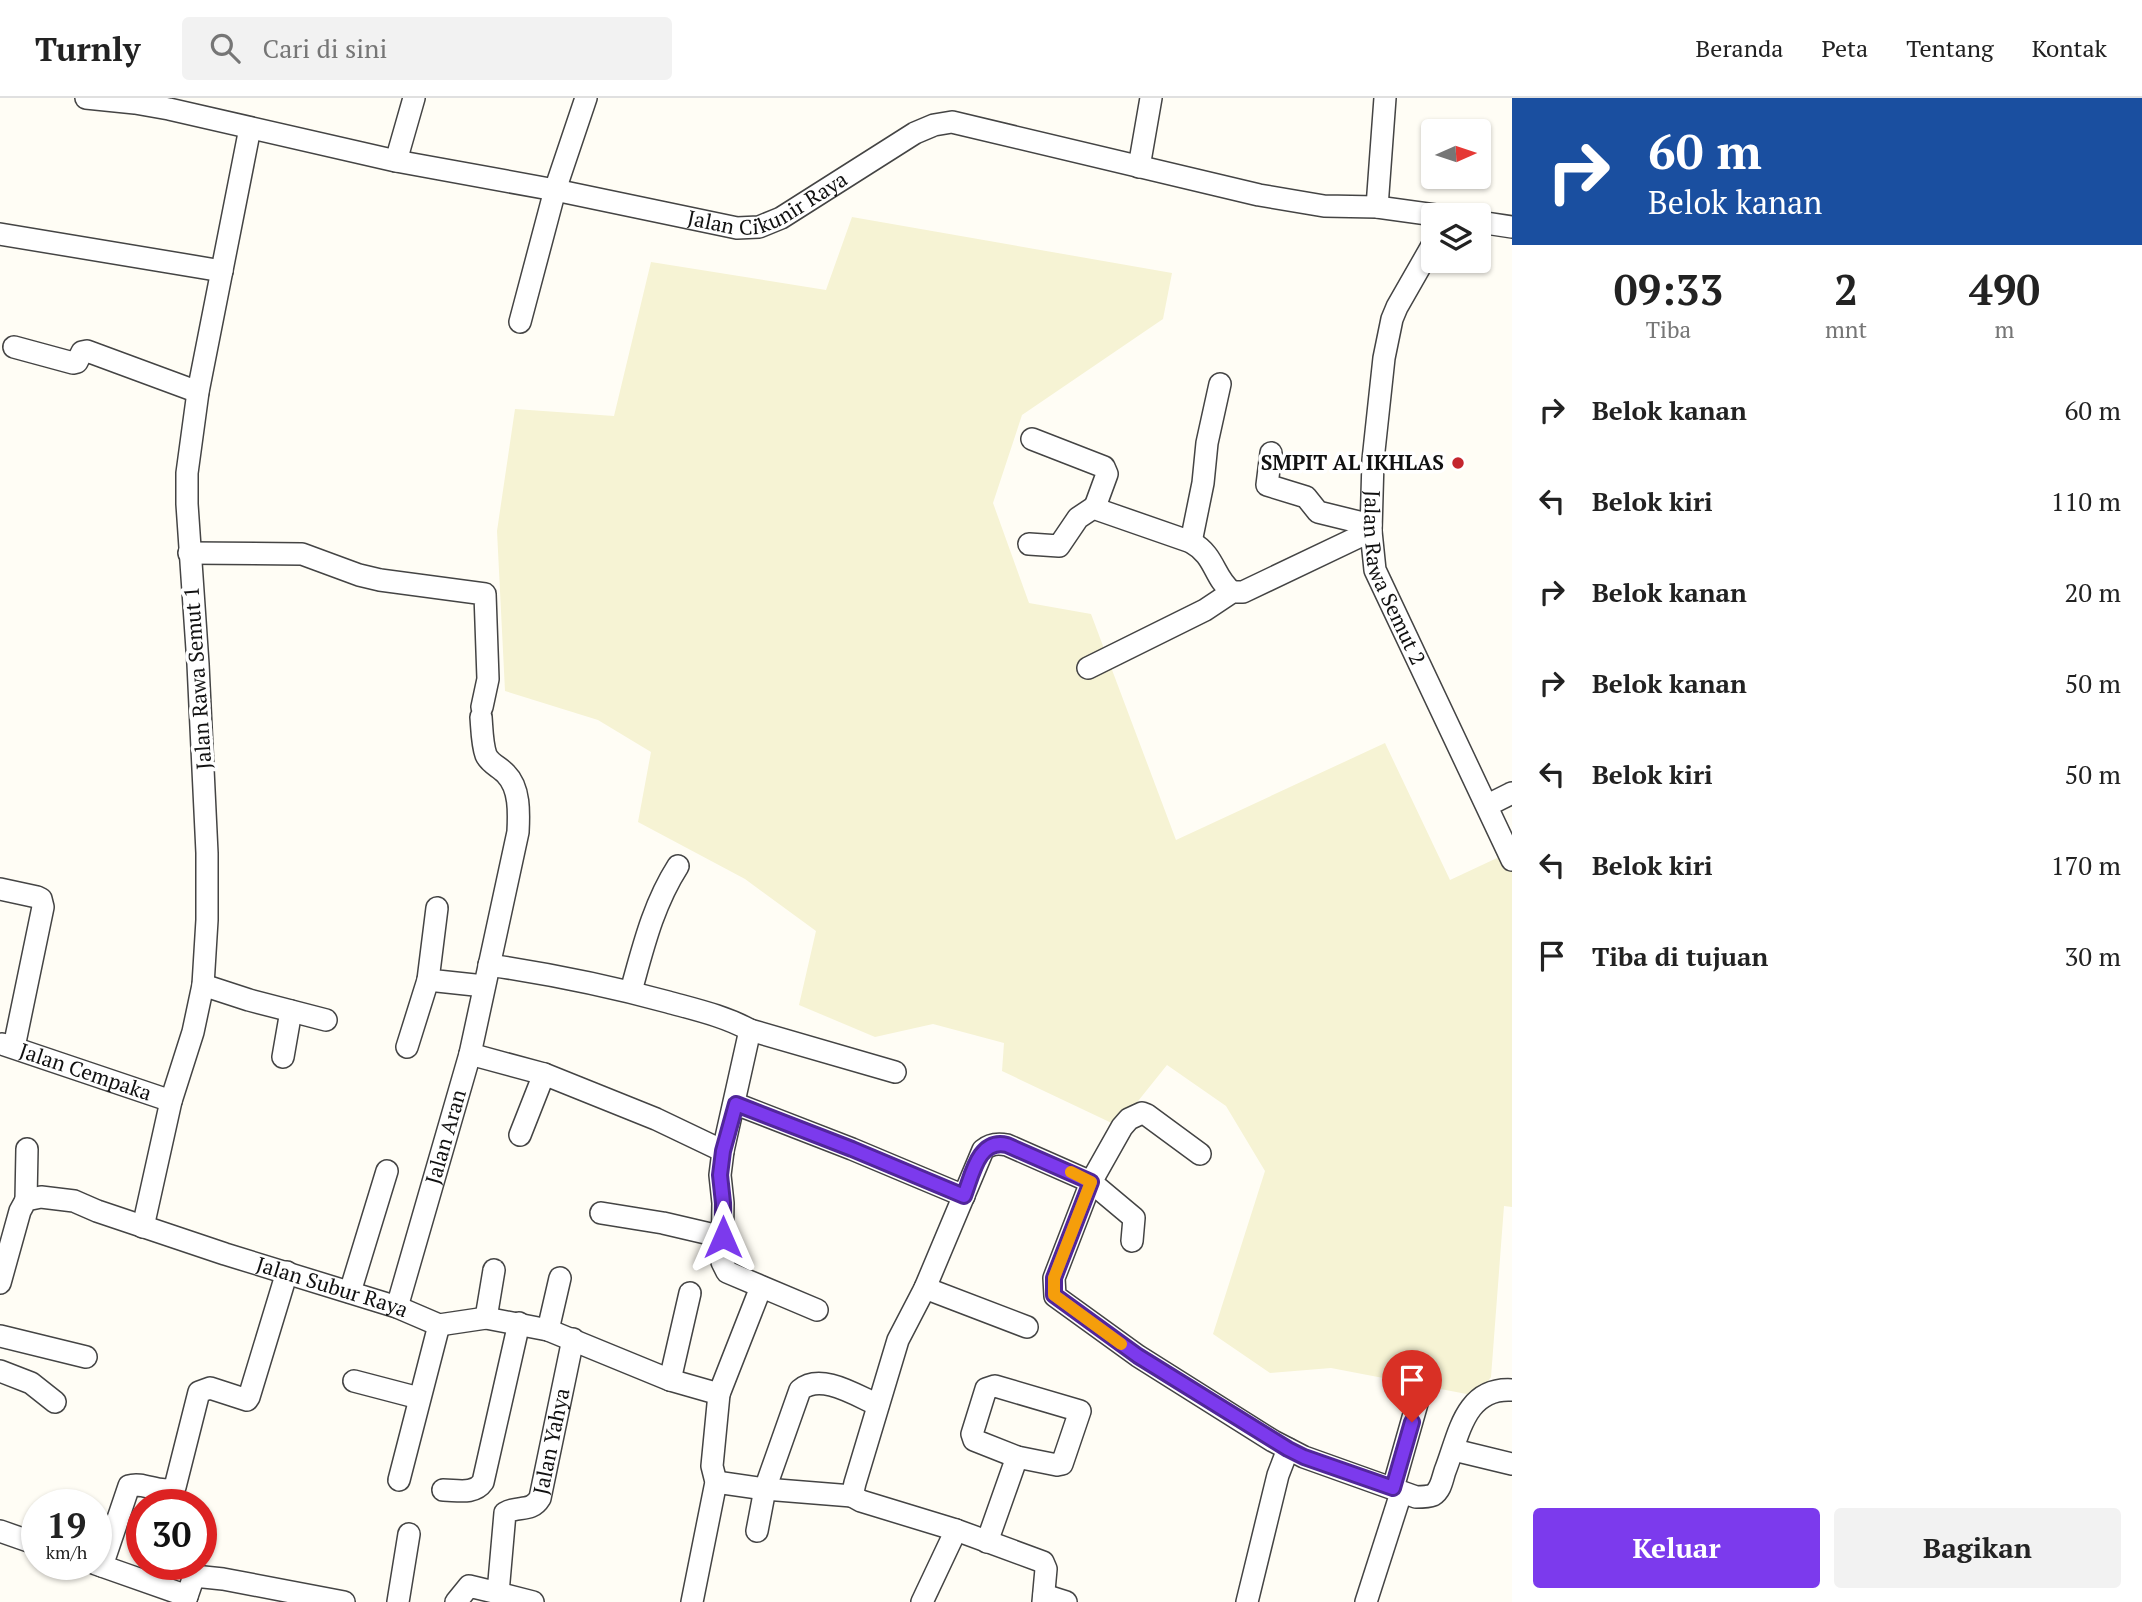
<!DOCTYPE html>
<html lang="id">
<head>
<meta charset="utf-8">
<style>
	body { margin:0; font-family:"PT Serif",serif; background:#f2f2f2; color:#222; height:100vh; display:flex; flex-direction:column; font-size:26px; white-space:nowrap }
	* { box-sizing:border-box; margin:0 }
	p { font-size:23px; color:#767676 }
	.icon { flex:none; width:38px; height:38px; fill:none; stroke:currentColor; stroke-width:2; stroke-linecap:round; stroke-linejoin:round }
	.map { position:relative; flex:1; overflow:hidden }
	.details { display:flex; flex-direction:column; background:#fff; width:630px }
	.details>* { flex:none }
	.top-card { background:#1a4fa0; color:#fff; overflow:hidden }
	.needle { width:46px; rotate:87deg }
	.controls { position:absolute; left:1421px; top:21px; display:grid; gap:14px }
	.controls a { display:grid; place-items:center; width:70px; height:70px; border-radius:7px; background:#fff; box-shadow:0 2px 5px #0004; font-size:35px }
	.speed { position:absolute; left:21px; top:1391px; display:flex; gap:14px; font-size:35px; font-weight:700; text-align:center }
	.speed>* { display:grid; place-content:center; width:91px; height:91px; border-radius:50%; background:#fff; box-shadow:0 2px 5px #0004; line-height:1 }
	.speed small { font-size:18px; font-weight:400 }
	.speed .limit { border:10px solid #d22; background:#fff; color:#111 }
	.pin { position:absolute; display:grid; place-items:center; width:60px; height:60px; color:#fff; margin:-72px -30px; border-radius:50% 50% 50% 0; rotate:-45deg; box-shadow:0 0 7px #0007 }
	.pin .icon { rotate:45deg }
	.me { position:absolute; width:77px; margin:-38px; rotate:0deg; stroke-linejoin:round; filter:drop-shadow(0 0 5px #0008) }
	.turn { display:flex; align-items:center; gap:24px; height:147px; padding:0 21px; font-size:32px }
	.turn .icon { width:91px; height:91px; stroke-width:2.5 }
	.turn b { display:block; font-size:49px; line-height:60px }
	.eta { display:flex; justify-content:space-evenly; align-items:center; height:119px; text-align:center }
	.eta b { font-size:42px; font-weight:700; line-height:49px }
	.cta { display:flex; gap:14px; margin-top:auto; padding:14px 21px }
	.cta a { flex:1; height:80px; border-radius:7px; background:#7c3aed; color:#fff; font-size:28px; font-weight:700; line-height:80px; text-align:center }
	.cta a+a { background:#f2f2f2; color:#222 }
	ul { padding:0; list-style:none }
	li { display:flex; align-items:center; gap:21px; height:91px; padding:0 21px }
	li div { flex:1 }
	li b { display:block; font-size:26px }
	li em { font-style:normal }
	header { display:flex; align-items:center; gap:42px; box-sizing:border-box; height:98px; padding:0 35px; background:#fff; border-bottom:2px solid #e0e0e0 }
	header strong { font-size:33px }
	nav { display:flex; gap:38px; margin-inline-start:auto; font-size:24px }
	.search { width:490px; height:63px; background:#f2f2f2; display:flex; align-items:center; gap:18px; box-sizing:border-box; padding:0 24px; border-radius:7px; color:#767676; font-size:26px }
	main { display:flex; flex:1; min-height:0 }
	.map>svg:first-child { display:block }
</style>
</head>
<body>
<header>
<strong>Turnly</strong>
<div class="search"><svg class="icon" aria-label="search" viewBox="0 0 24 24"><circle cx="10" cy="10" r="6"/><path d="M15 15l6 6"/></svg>Cari di sini</div>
<nav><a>Beranda</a><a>Peta</a><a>Tentang</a><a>Kontak</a></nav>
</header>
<main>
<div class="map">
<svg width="1512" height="1504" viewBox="0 0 1512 1504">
	<rect width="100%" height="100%" fill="#fffdf5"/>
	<polygon fill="#f6f3d4" points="852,119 1172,175 1163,221 1022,317 993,405 1029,505 1091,516 1176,742 1385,645 1450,782 1512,753 1512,1109 1504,1108 1491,1279 1477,1298 1331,1270 1270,1275 1213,1236 1265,1073 1226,1008 1167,967 1118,1028 1002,973 1004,945 933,926 875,939 799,907 816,833 745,781 638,724 651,654 598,622 505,593 497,433 515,311 614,318 651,164 826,192"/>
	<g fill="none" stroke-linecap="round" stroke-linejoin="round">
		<defs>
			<g id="minor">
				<path id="s1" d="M86,0L135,5L169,11L396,63L555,92L737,130L759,129L781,120L915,35L934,27L952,24L1259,97L1324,108L1377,109L1435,117"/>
				<polyline points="396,63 414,0"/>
				<polyline points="1139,69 1151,0"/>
				<polyline points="1377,109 1385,0"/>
				<polyline points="1479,124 1512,129"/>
				<polyline points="0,136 222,173"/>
				<path id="s2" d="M1433,146L1397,209L1392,221L1384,260L1373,362L1371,433L1375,472L1512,762"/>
				<polyline points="520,224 555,92 586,0"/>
				<polyline points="14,249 73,265 77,264 82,254 87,253 198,294"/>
				<path d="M1032,341L1104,369L1107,376L1096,406L1099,412L1191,444C1216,458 1213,479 1232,494"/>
				<polyline points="1271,355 1267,387 1306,399 1318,414 1371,427"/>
				<polyline points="1191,444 1203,385 1207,345 1220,286"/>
				<polyline points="1029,446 1059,448 1078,420 1096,408"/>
				<polyline points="189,455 302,456 359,477 380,482 485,496 488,581 482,609"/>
				<polyline points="1088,570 1205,512 1232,494 1243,494 1371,433"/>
				<polyline points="1488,707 1512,695"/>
				<polyline points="0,791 37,799 41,801 43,809 14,949"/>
				<polyline points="437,810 428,882 484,888"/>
				<path d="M489,867C550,876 609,888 668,904C697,912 724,918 750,932L723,1053L720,1077L723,1105L722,1164L727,1174L817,1212"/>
				<polyline points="203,887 249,902 326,922"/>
				<path d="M631,893C643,850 653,807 678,768"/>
				<polyline points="750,932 895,974"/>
				<path id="s3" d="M2,946L171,1003"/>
				<polyline points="407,949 428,882"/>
				<polyline points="470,956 544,976 656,1021 723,1053"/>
				<polyline points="283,959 291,913"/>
				<polyline points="736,1006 852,1051 964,1098"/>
				<polyline points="520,1037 544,976"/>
				<path d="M1200,1056L1147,1017L1142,1015L1129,1021L1122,1029L1091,1084L1054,1180L1055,1198L1138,1258L1273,1343L1304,1359L1416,1399C1422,1399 1428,1399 1433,1397C1441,1392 1442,1382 1445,1373C1459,1338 1464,1289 1512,1292"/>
				<polyline points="26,1102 27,1051"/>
				<polyline points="601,1115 663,1125 723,1139"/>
				<polyline points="143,1129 171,1003 193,934 203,887 207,822 207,755 198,566 187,406 187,375 198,294 250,30"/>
				<path id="s4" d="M0,1185L20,1113L26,1102L41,1099L74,1103L97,1113L225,1156L397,1209L439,1227L486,1220L548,1232L670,1282L719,1296"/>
				<polyline points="925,1190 1027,1229"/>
				<polyline points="350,1194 387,1073"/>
				<path id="s5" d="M397,1209L470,956L518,734C519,715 520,690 506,676C500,669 490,666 486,657C482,646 482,631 481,619"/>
				<polyline points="486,1220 494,1172"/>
				<polyline points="548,1232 560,1180"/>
				<polyline points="0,1238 86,1259"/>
				<polyline points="0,1273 31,1285 55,1304"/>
				<polyline points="670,1282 690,1195"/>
				<polyline points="354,1283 419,1300"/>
				<polygon points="995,1288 1080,1313 1062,1366 1057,1367 1017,1359 974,1342 972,1336 986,1291"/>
				<polyline points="1454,1352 1512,1366"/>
				<polyline points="399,1382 439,1227"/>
				<polyline points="716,1384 765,1391 852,1398"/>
				<polyline points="1393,1390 1418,1302"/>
				<path d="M443,1392C457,1392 474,1397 483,1384L519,1225"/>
				<polyline points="0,1433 37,1446"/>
				<path d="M757,1433L765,1391L800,1292C821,1274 857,1298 878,1307"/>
				<polyline points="987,1444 1017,1359"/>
				<polyline points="96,1466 187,1498"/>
				<path d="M102,1468L129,1388C144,1383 162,1398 175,1389L199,1294L210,1290L247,1302L249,1299L287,1174"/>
				<polyline points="498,1495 533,1504"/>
				<polyline points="1044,1497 1066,1504"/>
				<polyline points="185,1504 194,1478 223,1481 344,1504"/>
				<polyline points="398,1504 409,1436"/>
				<path id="s6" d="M456,1504L469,1488L498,1495L505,1415C518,1407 531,1415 540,1400L573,1241"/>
				<polyline points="692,1504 716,1384 712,1368 719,1296 761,1189"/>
				<polyline points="922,1504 956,1432"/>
				<path d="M1043,1504L1046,1471L1043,1464L956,1432L861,1403L852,1398L855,1385L898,1242L925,1190L983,1052C990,1046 997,1045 1007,1047L1091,1084L1134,1120L1132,1143"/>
				<polyline points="1247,1504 1278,1377 1288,1351"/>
				<polyline points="1366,1504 1401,1395"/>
			</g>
		</defs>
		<use href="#minor" stroke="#444" stroke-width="24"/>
		<use href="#minor" stroke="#fff" stroke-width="21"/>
	</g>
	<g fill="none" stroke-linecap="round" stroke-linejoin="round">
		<defs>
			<path id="route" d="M723,1139V1105L720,1077L723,1053L736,1006L852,1051L964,1098C972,1078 978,1040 1007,1047L1091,1084L1054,1180V1197L1138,1258L1288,1351L1304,1359L1393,1390L1412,1324"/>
		</defs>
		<use href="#route" stroke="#51269a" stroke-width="18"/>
		<use href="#route" stroke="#7c3aed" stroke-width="12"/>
		<polyline stroke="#f59e0b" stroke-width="12" points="1071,1074 1091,1084 1054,1180 1054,1197 1121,1246"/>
	</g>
	<circle fill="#c4262e" stroke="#fff" stroke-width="2.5" cx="1458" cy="365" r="7"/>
	<g text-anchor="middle" stroke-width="7" stroke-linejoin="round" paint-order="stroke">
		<g font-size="21" fill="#111" stroke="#fff">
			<text dy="7" stroke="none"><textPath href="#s1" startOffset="700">Jalan Cikunir Raya</textPath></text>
			<text dy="7" stroke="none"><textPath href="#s2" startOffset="350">Jalan Rawa Semut 2</textPath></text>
			<text transform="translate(198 580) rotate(-94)" y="7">Jalan Rawa Semut 1</text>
			<text dy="7" stroke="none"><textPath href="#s3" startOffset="88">Jalan Cempaka</textPath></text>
			<text dy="7" stroke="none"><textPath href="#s5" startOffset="177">Jalan Aran</textPath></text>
			<text dy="7" stroke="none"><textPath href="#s4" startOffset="408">Jalan Subur Raya</textPath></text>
			<text dy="7" stroke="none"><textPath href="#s6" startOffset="228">Jalan Yahya</textPath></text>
		</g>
		<g font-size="21" font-weight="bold" fill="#111" stroke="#fff" text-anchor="end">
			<text x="1444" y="372">SMPIT AL IKHLAS</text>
		</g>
	</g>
</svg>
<div class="controls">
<a><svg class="needle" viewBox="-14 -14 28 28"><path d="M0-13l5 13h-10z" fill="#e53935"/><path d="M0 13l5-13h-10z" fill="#767676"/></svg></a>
<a><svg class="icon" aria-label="layers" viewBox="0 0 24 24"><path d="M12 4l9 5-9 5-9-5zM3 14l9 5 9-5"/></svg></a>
</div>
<div class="speed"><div>19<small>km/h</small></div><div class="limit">30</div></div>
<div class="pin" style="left:1412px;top:1324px;background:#d93025"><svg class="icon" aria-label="arrive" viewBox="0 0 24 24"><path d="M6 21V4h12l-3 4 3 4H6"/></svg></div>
<svg class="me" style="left:723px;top:1139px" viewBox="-20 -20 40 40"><path d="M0-17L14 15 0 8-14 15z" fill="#7c3aed" stroke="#fff" stroke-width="4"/></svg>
</div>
<section class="details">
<div class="top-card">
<div class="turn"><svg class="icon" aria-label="right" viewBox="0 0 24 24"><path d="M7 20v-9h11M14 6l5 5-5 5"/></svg><div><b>60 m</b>Belok kanan</div></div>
</div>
<div class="eta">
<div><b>09:33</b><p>Tiba</p></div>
<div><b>2</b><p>mnt</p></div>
<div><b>490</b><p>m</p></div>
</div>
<ul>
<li><svg class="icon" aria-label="right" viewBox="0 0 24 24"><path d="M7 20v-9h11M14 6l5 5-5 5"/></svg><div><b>Belok kanan</b></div><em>60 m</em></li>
<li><svg class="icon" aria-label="left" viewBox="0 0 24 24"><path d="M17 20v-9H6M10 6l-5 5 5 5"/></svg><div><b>Belok kiri</b></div><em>110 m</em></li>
<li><svg class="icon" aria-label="right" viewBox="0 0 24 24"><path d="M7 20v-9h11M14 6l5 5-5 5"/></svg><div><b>Belok kanan</b></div><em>20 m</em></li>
<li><svg class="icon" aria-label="right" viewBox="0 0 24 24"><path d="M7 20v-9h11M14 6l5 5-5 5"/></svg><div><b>Belok kanan</b></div><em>50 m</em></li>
<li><svg class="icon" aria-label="left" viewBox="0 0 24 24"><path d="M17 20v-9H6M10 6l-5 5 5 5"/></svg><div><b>Belok kiri</b></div><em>50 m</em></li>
<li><svg class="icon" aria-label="left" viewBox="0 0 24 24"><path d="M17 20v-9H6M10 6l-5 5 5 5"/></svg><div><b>Belok kiri</b></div><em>170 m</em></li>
<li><svg class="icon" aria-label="arrive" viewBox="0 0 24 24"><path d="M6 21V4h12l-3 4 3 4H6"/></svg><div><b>Tiba di tujuan</b></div><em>30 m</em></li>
</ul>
<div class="cta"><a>Keluar</a><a>Bagikan</a></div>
</section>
</main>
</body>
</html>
